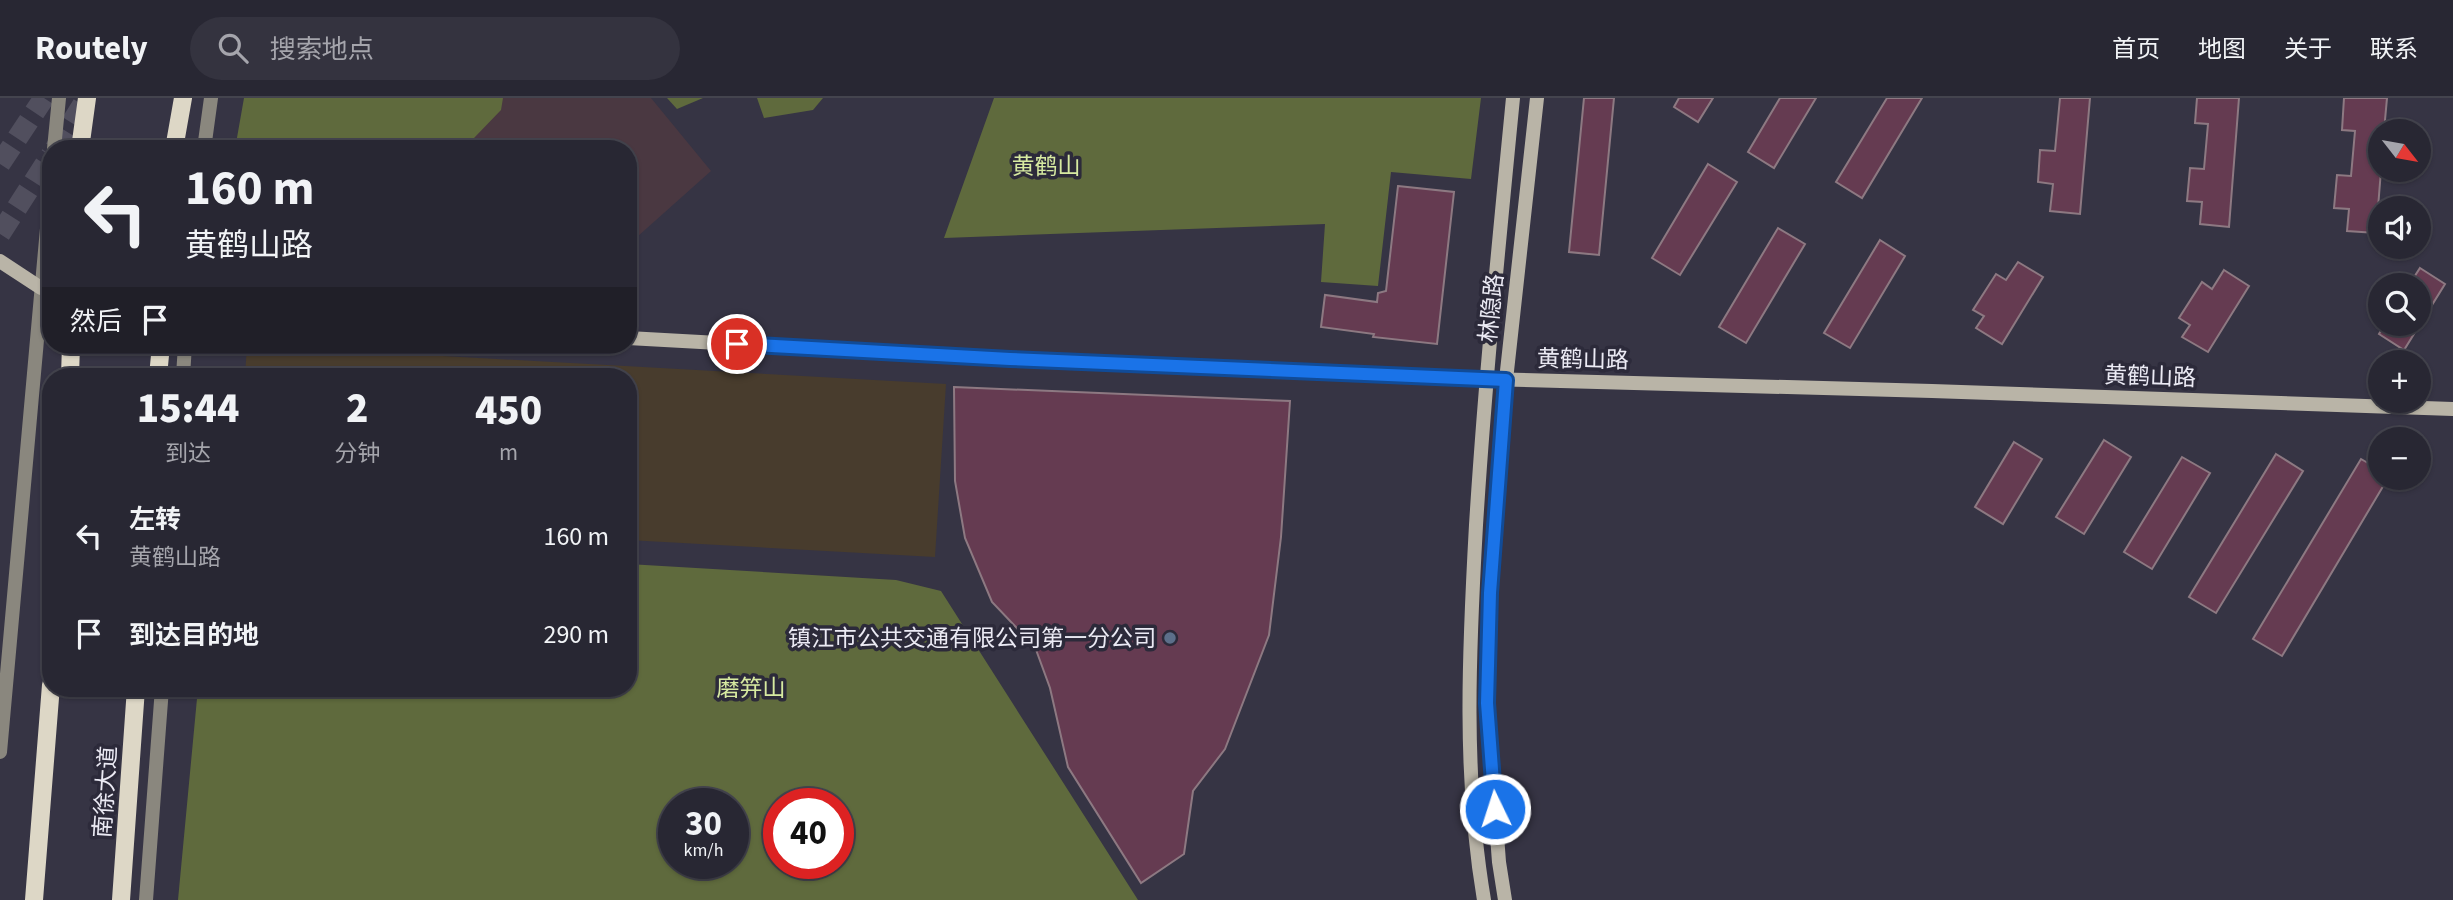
<!DOCTYPE html>
<html lang="zh">
<head>
<meta charset="utf-8">
<style>
	body { margin:0; font-family:"Source Sans 3","Noto Sans SC",sans-serif; background:#34333f; color:#f1f3f6; height:100vh; display:flex; flex-direction:column; font-size:26px; white-space:nowrap }
	* { box-sizing:border-box; margin:0 }
	p { font-size:23px; color:#a5a5ac }
	.icon { flex:none; width:38px; height:38px; fill:none; stroke:currentColor; stroke-width:2; stroke-linecap:round; stroke-linejoin:round }
	.map { position:relative; flex:1; overflow:hidden }
	.side { position:absolute; left:42px; top:270px; width:595px; height:329px; display:flex; flex-direction:column; background:#282733; border-radius:28px; box-shadow:0 2px 5px #0004,0 0 0 2px #44444e }
	.side>* { flex:none }
	.guide { position:absolute; left:42px; top:42px; width:595px; height:214px; border-radius:28px; box-shadow:0 2px 5px #0004,0 0 0 2px #44444e; background:#282733; color:#f1f3f6; overflow:hidden }
	.needle { width:46px; rotate:121deg }
	.controls { position:absolute; left:2368px; top:21px; display:grid; gap:14px }
	.controls a { display:grid; place-items:center; width:63px; height:63px; border-radius:50%; background:#282733; box-shadow:0 2px 5px #0004,0 0 0 2px #44444e; font-size:35px }
	.speed { position:absolute; left:658px; top:690px; display:flex; gap:14px; font-size:35px; font-weight:700; text-align:center }
	.speed>* { display:grid; place-content:center; width:91px; height:91px; border-radius:50%; background:#282733; box-shadow:0 2px 5px #0004,0 0 0 2px #44444e; line-height:1 }
	.speed small { font-size:18px; font-weight:400 }
	.speed .limit { border:10px solid #d22; background:#fff; color:#111 }
	.pin { position:absolute; display:grid; place-items:center; width:60px; height:60px; color:#fff; margin:-30px; border:4px solid #fff; border-radius:50%; box-shadow:0 2px 7px #0007 }
	.me { position:absolute; width:77px; margin:-38px; rotate:356deg; stroke-linejoin:round; filter:drop-shadow(0 0 5px #0008) }
	.turn { display:flex; align-items:center; gap:24px; height:147px; padding:0 28px; font-size:32px }
	.turn .icon { width:91px; height:91px; stroke-width:2.5 }
	.turn b { display:block; font-size:49px; line-height:60px }
	.then { display:flex; align-items:center; height:66px; padding:0 28px; background:#0003; gap:14px; font-size:26px }
	.eta { display:flex; justify-content:space-evenly; align-items:center; height:119px; text-align:center }
	.eta b { font-size:42px; font-weight:800; line-height:49px }
	ul { padding:0; list-style:none }
	li { display:flex; align-items:center; gap:21px; height:98px; padding:0 28px }
	li div { flex:1 }
	li b { display:block; font-size:26px }
	li em { font-style:normal }
	header { display:flex; align-items:center; gap:42px; box-sizing:border-box; height:98px; padding:0 35px; background:#282733; border-bottom:2px solid #44444e }
	header strong { font-size:33px }
	nav { display:flex; gap:38px; margin-inline-start:auto; font-size:24px }
	.search { width:490px; height:63px; background:#34333f; display:flex; align-items:center; gap:18px; box-sizing:border-box; padding:0 24px; border-radius:38px; color:#a5a5ac; font-size:26px }
	.map>svg:first-child { display:block }
</style>
</head>
<body>
<header>
<strong>Routely</strong>
<div class="search"><svg class="icon" aria-label="search" viewBox="0 0 24 24"><circle cx="10" cy="10" r="6"/><path d="M15 15l6 6"/></svg>搜索地点</div>
<nav><a>首页</a><a>地图</a><a>关于</a><a>联系</a></nav>
</header>
<div class="map">
<svg width="2453" height="802" viewBox="0 0 2453 802">
	<rect width="100%" height="100%" fill="#363444"/>
	<polygon fill="#4a3841" points="472,0 651,0 711,73 628,147 628,51 449,51"/>
	<polygon fill="#483c2d" points="247,247 946,286 935,459 628,442 628,278 245,278"/>
	<g fill="#5f6a3d" fill-rule="evenodd">
		<polygon points="244,0 503,0 501,12 474,40 473,51 235,51"/>
		<polygon points="667,0 703,0 677,11"/>
		<polygon points="757,0 823,0 813,12 764,20"/>
		<polygon points="994,0 1481,0 1471,81 1391,74 1378,188 1321,184 1325,126 944,140"/>
		<path d="M628,466L896,482L941,493L1138,802H178L198,590H628ZM674,705H733V765H674ZM779,705H838V765H779Z"/>
	</g>
	<g fill="#653b51" stroke="#8d7982" stroke-width="2">
		<polygon points="1584,0 1614,0 1599,157 1569,154"/>
		<polygon points="1679,0 1713,0 1698,24 1674,9"/>
		<polygon points="1780,0 1816,0 1774,70 1748,54"/>
		<polygon points="1887,0 1922,0 1862,100 1836,84"/>
		<polygon points="2060,0 2090,0 2080,116 2050,113 2053,86 2038,84 2040,52 2055,53"/>
		<polygon points="2197,0 2239,0 2229,129 2200,126 2202,104 2187,103 2190,70 2204,71 2208,26 2195,25"/>
		<polygon points="2344,0 2387,0 2384,33 2380,33 2381,72 2376,135 2347,133 2349,111 2334,110 2337,77 2351,78 2355,33 2342,32"/>
		<polygon points="1708,66 1737,84 1680,177 1652,160"/>
		<polygon points="1398,88 1454,94 1437,246 1373,239 1374,236 1321,229 1325,197 1377,204 1378,195 1386,193"/>
		<polygon points="1778,130 1805,146 1746,245 1719,229"/>
		<polygon points="1880,142 1905,158 1850,250 1824,235"/>
		<polygon points="2018,164 2043,179 2002,246 1976,230 1984,218 1973,212 1996,176 2006,182"/>
		<polygon points="2420,170 2445,186 2404,252 2379,236 2385,226 2418,226 2418,187 2409,187"/>
		<polygon points="2224,172 2249,188 2208,254 2182,239 2190,227 2179,220 2202,184 2212,191"/>
		<polygon points="954,289 1290,303 1281,439 1269,537 1225,651 1193,693 1184,756 1141,785 1068,669 1050,590 1035,549 992,504 965,440 955,383"/>
		<polygon points="2104,342 2131,359 2084,436 2056,419"/>
		<polygon points="2014,344 2042,361 2003,426 1975,409"/>
		<polygon points="2276,356 2303,373 2216,515 2189,499"/>
		<polygon points="2182,359 2210,375 2152,471 2124,454"/>
		<polygon points="2361,361 2380,372 2380,380 2388,380 2282,558 2253,541"/>
	</g>
	<g fill="none" stroke-linecap="round" stroke-linejoin="round">
		<g stroke="#514f5e" stroke-width="21" stroke-dasharray="21 10" stroke-linecap="butt">
			<polyline points="55,51 87,0"/>
			<polyline points="0,66 44,0"/>
			<polyline points="0,136 51,57"/>
		</g>
		<g stroke="#8a877e" stroke-width="14">
			<polyline points="54,51 59,0"/>
			<polyline points="204,51 211,0"/>
			<polyline points="183,278 185,247"/>
			<polyline points="0,654 51,86"/>
			<polyline points="146,802 162,590"/>
		</g>
		<g stroke="#b9b4a7" stroke-width="14">
			<polyline points="0,163 41,190 51,191"/>
			<polyline points="628,240 1010,261 1485,281 1932,293 2453,311"/>
			<path d="M1484,802C1463,678 1469,552 1476,427C1485,284 1499,143 1513,0"/>
			<polyline points="1505,802 1499,764 1487,605 1490,495 1506,282 1537,0"/>
		</g>
		<g stroke="#ddd7c6" stroke-width="18">
			<polyline points="80,51 87,0"/>
			<polyline points="174,51 183,0"/>
			<polyline points="70,278 71,247"/>
			<polyline points="158,278 161,247"/>
			<polyline points="34,802 51,587"/>
			<polyline points="121,802 136,590"/>
		</g>
	</g>
	<g fill="none" stroke-linecap="round" stroke-linejoin="round">
		<defs>
			<polyline id="route" points="737,246 1010,261 1506,282 1490,495 1487,605 1495,711"/>
		</defs>
		<use href="#route" stroke="#114b97" stroke-width="18"/>
		<use href="#route" stroke="#1a73e8" stroke-width="12"/>
	</g>
	<circle fill="#5c6f8a" stroke="#2c2a3a" stroke-width="2.5" cx="1170" cy="540" r="7"/>
	<g text-anchor="middle" stroke-width="7" stroke-linejoin="round" paint-order="stroke">
		<g font-size="23" fill="#d7eaa1" stroke="#2c2a3a">
			<text x="1046" y="76">黄鹤山</text>
			<text x="751" y="598">磨笄山</text>
		</g>
		<g font-size="23" fill="#ebeaf4" stroke="#2c2a3a">
			<text transform="translate(1491 210) rotate(-84)" y="8">林隐路</text>
			<text transform="translate(1583 261) rotate(1)" y="8">黄鹤山路</text>
			<text transform="translate(2150 278) rotate(2)" y="8">黄鹤山路</text>
			<text transform="translate(105 694) rotate(-86)" y="8">南徐大道</text>
		</g>
		<g font-size="23" fill="#ebeaf4" stroke="#2c2a3a" text-anchor="end">
			<text x="1156" y="548">镇江市公共交通有限公司第一分公司</text>
		</g>
	</g>
</svg>
<div class="controls">
<a><svg class="needle" viewBox="-14 -14 28 28"><path d="M0-13l5 13h-10z" fill="#e53935"/><path d="M0 13l5-13h-10z" fill="#a5a5ac"/></svg></a>
<a><svg class="icon" aria-label="sound" viewBox="0 0 24 24"><path d="M4 9h4l5-4v14l-5-4H4zM17 9q2 3 0 6"/></svg></a>
<a><svg class="icon" aria-label="search" viewBox="0 0 24 24"><circle cx="10" cy="10" r="6"/><path d="M15 15l6 6"/></svg></a>
<a>+</a>
<a>−</a>
</div>
<div class="speed"><div>30<small>km/h</small></div><div class="limit">40</div></div>
<div class="pin" style="left:737px;top:246px;background:#d93025"><svg class="icon" aria-label="arrive" viewBox="0 0 24 24"><path d="M6 21V4h12l-3 4 3 4H6"/></svg></div>
<svg class="me" style="left:1495px;top:711px" viewBox="-20 -20 40 40"><circle r="17" fill="#1a73e8" stroke="#fff" stroke-width="3"/><path d="M0-11L8 9 0 5-8 9z" fill="#fff"/></svg>
<div class="guide">
<div class="turn"><svg class="icon" aria-label="left" viewBox="0 0 24 24"><path d="M17 20v-9H6M10 6l-5 5 5 5"/></svg><div><b>160 m</b>黄鹤山路</div></div>
<div class="then">然后<svg class="icon" aria-label="arrive" viewBox="0 0 24 24"><path d="M6 21V4h12l-3 4 3 4H6"/></svg></div>
</div>
<section class="side">
<div class="eta">
<div><b>15:44</b><p>到达</p></div>
<div><b>2</b><p>分钟</p></div>
<div><b>450</b><p>m</p></div>
</div>
<ul>
<li><svg class="icon" aria-label="left" viewBox="0 0 24 24"><path d="M17 20v-9H6M10 6l-5 5 5 5"/></svg><div><b>左转</b><p>黄鹤山路</p></div><em>160 m</em></li>
<li><svg class="icon" aria-label="arrive" viewBox="0 0 24 24"><path d="M6 21V4h12l-3 4 3 4H6"/></svg><div><b>到达目的地</b></div><em>290 m</em></li>
</ul>
</section>
</div>
</body>
</html>
